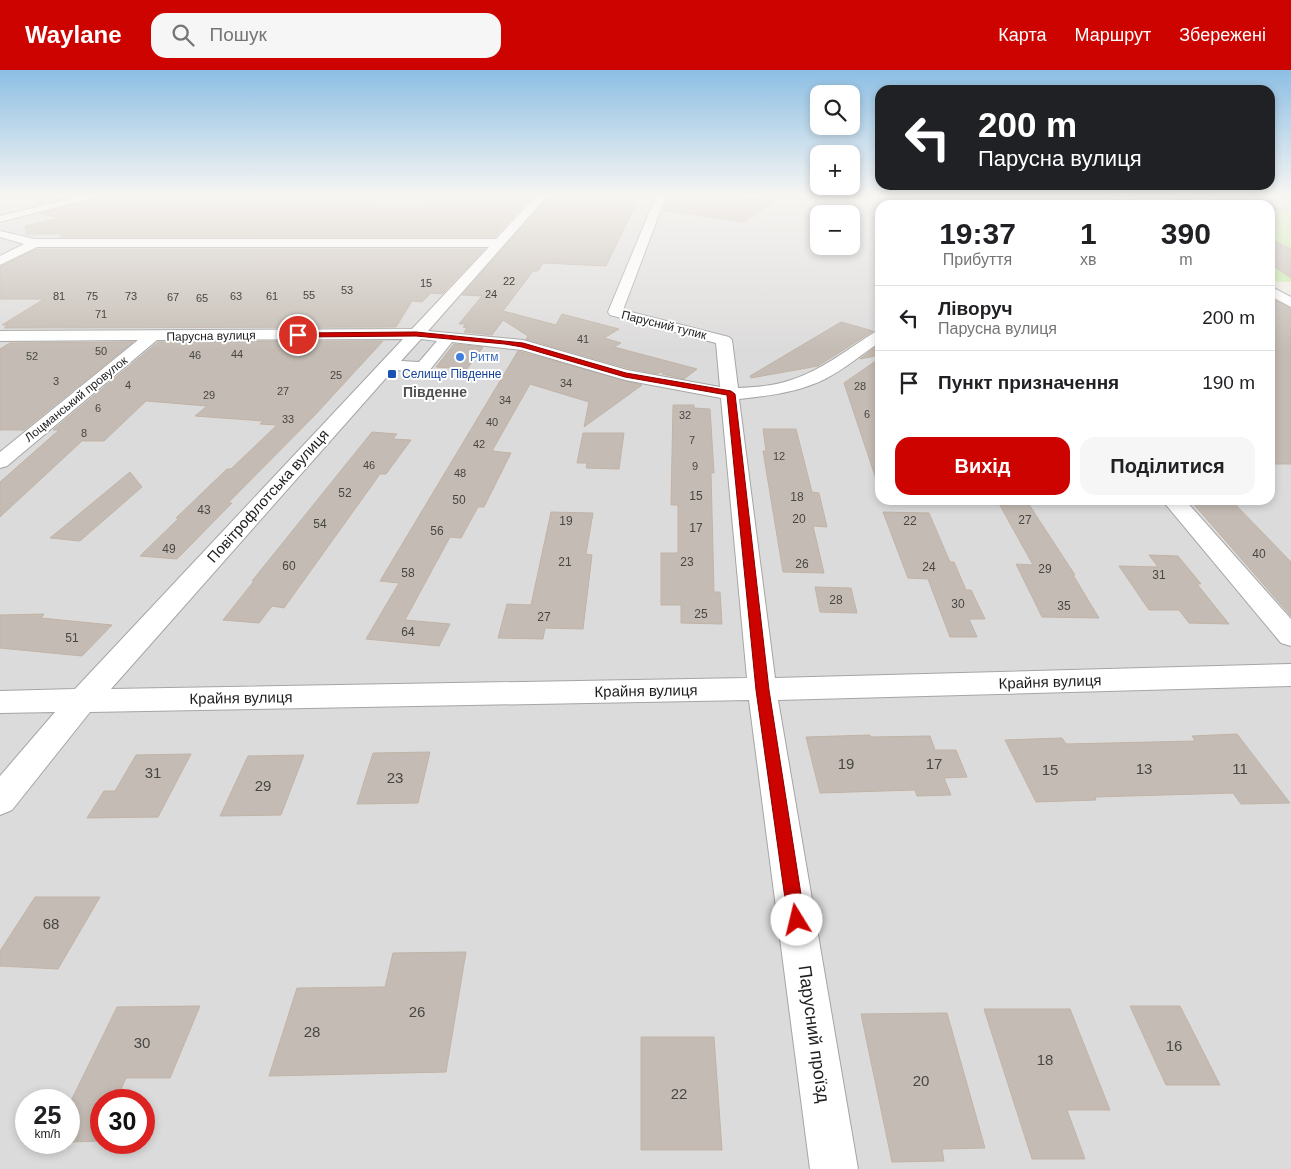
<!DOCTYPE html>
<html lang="uk">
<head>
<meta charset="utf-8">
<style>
	body { margin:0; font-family:Arial,sans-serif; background:#f6f6f6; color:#202124; height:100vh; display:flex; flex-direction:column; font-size:19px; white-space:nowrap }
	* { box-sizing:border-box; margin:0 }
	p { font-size:16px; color:#757577 }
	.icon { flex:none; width:28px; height:28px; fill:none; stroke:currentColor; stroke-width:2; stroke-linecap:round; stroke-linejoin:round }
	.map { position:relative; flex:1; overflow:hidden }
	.drawer { position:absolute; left:875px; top:130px; width:400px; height:305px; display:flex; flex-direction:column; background:#fff; border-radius:15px; box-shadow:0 2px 8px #0003 }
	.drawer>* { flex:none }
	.banner { position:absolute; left:875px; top:15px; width:400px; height:105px; border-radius:15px; box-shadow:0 2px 8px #0003; background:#202124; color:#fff; overflow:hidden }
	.controls { position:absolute; left:810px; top:15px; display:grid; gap:10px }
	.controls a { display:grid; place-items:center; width:50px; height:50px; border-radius:10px; background:#fff; box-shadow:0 2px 8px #0003; font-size:25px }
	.speed { position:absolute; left:15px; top:1019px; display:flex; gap:10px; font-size:25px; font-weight:700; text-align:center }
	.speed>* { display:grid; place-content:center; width:65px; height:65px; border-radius:50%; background:#fff; box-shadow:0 2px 8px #0003; line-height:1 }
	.speed small { font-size:12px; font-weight:400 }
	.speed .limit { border:8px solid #d22; background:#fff; color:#111 }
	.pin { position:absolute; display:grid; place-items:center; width:42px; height:42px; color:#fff; margin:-21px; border:2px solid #fff; border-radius:50%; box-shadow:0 1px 5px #0007 }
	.me { position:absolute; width:55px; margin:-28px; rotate:351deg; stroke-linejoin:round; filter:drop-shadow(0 0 4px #0008) }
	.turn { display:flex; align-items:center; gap:18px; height:105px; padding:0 20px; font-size:22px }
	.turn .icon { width:65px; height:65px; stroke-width:2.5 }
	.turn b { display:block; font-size:35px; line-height:42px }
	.eta { display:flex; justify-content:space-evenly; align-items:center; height:85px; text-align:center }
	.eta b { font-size:30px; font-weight:700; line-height:35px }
	.button { display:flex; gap:10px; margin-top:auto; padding:10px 20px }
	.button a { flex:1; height:58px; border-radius:15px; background:#cd0300; color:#fff; font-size:20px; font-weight:700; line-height:58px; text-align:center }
	.button a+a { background:#f6f6f6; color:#202124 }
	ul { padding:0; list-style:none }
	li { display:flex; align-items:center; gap:15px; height:65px; padding:0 20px; border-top:1px solid #e0e0e0 }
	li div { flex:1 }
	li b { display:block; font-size:19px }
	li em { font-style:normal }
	header { display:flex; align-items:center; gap:30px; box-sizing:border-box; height:70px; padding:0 25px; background:#cd0300; color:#fff }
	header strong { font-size:24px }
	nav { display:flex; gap:28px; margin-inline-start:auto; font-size:18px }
	.search { width:350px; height:45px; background:#f6f6f6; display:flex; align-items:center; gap:12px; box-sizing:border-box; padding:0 18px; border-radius:15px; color:#757577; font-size:19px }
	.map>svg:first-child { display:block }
</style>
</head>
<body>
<header>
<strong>Waylane</strong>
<div class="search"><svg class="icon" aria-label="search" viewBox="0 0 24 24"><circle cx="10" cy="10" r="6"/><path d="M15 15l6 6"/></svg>Пошук</div>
<nav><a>Карта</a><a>Маршрут</a><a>Збережені</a></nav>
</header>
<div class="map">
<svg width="1291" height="1099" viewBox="0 0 1291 1099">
	<rect width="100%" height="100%" fill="#efece4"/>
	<g fill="#dcdbdb" fill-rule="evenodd">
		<path d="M0,126H799L897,135H880V430H1270V220L1291,233V1099H0ZM819,144H851V176H819ZM26,1030H69V1072H26ZM101,1030H144V1072H101Z"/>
		<polygon points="1173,126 1291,126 1291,137 1276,136"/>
	</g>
	<polygon fill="#e9d6e5" points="910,126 1113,128 1125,135 893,134"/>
	<g fill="#c8eaa9">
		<polygon points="800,126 910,126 893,134"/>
		<polygon points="1121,126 1173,126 1265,135 1136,135"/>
		<polygon points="1270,136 1291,137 1291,212 1270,211"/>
	</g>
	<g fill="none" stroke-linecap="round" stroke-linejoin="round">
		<g fill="#a4d0de" fill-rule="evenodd">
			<polygon points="1158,126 1230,134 1231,135 1222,135 1145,126"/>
			<polygon points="1270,137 1291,138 1291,140 1270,139"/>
		</g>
	</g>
	<g fill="#c4bcb4" stroke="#c1b3a6">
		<polygon points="40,126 72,126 39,134"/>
		<polygon points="102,126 181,126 171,132 374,132 372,133 500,131 503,126 533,126 495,167 60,167 66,164 26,164 25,156 59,148 41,143"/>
		<polygon points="549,126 640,126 606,196 543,193 538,201 533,201 503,241 556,255 562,244 619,259 604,268 621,273 614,277 697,299 684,309 662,304 662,301 658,304 627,298 526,269 528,266 503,250 492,265 464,262 467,258 463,257 466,254 459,254 482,226 462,225"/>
		<polygon points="668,126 732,126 773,132 743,152 663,140"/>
		<polygon points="1270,169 1291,179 1291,208 1270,194"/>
		<polygon points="37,179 485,179 442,224 431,223 422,232 412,231 396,257 4,258 8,255 2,255 44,229 0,229 0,197"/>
		<polygon points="1270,228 1291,239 1291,394 1270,394"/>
		<polygon points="841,252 873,261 818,296 751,308 750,306"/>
		<polygon points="383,271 315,345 228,433 232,433 177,489 140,486 179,448 176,448 227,399 231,399 277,355 260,354 263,351 195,346 207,336 146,331 104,371 82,371 0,447 0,412 59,360 53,360 158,272"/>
		<polygon points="133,272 24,360 0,360 0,279 10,273"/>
		<polygon points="454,274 483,277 467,299 436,297"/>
		<polygon points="880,274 880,285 860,289 874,278"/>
		<polygon points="518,281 642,315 584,357 589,332 530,314 492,381 511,383 484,437 478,437 461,468 450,467 405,550 450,554 439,576 366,569 399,513 380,511"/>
		<polygon points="880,288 880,408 876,409 844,313"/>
		<polygon points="673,335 694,335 694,338 710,339 714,403 711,403 714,522 720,522 722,554 681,553 681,535 661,535 661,483 678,483 678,435 671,435"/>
		<polygon points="763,359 796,359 812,422 819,423 827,457 813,456 824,503 783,502 763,381 766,381"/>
		<polygon points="372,362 397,364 393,369 411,370 386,404 380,404 284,538 272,536 259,553 223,550 254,511 252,511"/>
		<polygon points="583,363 624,363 619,399 586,398 587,393 577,393"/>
		<polygon points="130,402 142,417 80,471 50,468"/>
		<polygon points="997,430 1026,430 1075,505 1073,505 1099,548 1042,547 1016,494 1033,495"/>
		<polygon points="1190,430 1231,430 1291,492 1291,546"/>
		<polygon points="551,442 593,443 586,484 592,485 583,559 545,558 543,569 498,568 507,534 531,535"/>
		<polygon points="883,442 929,443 950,492 954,492 966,520 971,520 985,549 969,549 977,567 950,567 928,509 908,508"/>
		<polygon points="1149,485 1178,486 1201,514 1197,514 1229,554 1189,553 1179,540 1149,540 1119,496 1158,497"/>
		<polygon points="815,517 851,518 857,543 820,542"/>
		<polygon points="44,544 41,548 112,555 82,586 0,578 0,545"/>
		<polygon points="1237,664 1290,733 1241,734 1233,723 1095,727 1096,730 1036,732 1005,670 1062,668 1066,674 1195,671 1192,666"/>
		<polygon points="870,665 870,667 930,666 935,680 956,680 967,707 944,708 951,725 917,726 915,720 820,723 806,667"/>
		<polygon points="430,682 418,733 357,734 373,683"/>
		<polygon points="191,684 158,747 87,748 104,721 115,721 136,685"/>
		<polygon points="304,685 281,745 220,746 248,686"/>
		<polygon points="35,827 100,827 58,899 0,896 0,881"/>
		<polygon points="466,882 446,1002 269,1006 297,918 385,917 393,883"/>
		<polygon points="200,936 170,1008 126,1008 116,1030 101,1030 101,1071 69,1072 69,1035 117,937"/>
		<polygon points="1130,936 1180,936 1220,1015 1166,1015"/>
		<polygon points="984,939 1070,939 1110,1040 1067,1040 1085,1089 1032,1089"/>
		<polygon points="947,943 985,1078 942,1079 944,1091 892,1092 861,944"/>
		<polygon points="641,967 714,967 722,1080 641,1080"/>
	</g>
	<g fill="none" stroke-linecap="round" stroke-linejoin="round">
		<defs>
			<g id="minor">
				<polygon points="81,126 100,126 0,152 0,146"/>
				<path d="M536,126H547L428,261L523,270L627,300L720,317L716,273L610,245L608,242L656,126H666L623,240L729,267L732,270L738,318C756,317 774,316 791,310C822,300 848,279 875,262L880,260V272C862,284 845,299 825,309C799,322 769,326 739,329L775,608L1291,594V616L778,630L858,1099H810L749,630L90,642L12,740L0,745V706L55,642L0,643V621L75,619L403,269L157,270L7,396L0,398V382L138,270L0,271V261L412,259L489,177H37L0,195V186L24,174L0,167V161L35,169H496ZM421,269L437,271L419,292L401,291ZM452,272L522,280L625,310L721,328L747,608L111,619L393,300L423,302L429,301Z"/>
				<polygon points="1111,126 1123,126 1135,135 1123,135"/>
				<polygon points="1270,216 1291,227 1291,237 1270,226"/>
				<polygon points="1162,430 1185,430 1291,549 1291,576 1281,573"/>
			</g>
		</defs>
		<use href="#minor" stroke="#a5a5a5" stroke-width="2"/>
		<use href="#minor" fill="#fff" fill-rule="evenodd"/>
	</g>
	<linearGradient id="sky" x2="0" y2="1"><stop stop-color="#8dbfe4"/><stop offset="0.45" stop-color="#f8f6f3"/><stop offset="1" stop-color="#f8f6f3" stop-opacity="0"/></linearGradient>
	<rect width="1291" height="280" fill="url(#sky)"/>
	<polygon fill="#cd0300" stroke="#850200" points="416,262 523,273 626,303 731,321 735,324 769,620 805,850 802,855 797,858 791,855 788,850 756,620 727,325 625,307 522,277 505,274 416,266 298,267 294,265 298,263"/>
	<circle fill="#3f7fe0" stroke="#fff" stroke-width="2" cx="460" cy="287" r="5"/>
	<rect fill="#1a4fb4" stroke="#fff" stroke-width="2" x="387" y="299" width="10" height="10" rx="2.5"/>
	<g text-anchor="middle" stroke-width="4" stroke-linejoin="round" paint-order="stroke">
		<g font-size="11" fill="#484644">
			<text x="509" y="215">22</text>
			<text x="426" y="217">15</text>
			<text x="347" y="224">53</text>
			<text x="491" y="228">24</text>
			<text x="309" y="229">55</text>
			<text x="59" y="230">81</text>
			<text x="92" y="230">75</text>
			<text x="131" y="230">73</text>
			<text x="236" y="230">63</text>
			<text x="272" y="230">61</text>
			<text x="173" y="231">67</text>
			<text x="202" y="232">65</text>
			<text x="101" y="248">71</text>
			<text x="583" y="273">41</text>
			<text x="101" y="285">50</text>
			<text x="237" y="288">44</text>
			<text x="195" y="289">46</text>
			<text x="32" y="290">52</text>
			<text x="336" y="309">25</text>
			<text x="56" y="315">3</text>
			<text x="566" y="317">34</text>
			<text x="128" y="319">4</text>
			<text x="860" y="320">28</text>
			<text x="283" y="325">27</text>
			<text x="209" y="329">29</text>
			<text x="505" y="334">34</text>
			<text x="98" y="342">6</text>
			<text x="867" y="348">6</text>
			<text x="685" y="349">32</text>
			<text x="288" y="353">33</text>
			<text x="492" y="356">40</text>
			<text x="84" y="367">8</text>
			<text x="692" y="374">7</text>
			<text x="479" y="378">42</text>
			<text x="779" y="390">12</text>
			<text x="369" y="399">46</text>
			<text x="695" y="400">9</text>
			<text x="460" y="407">48</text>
		</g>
		<g font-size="12" fill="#1e1e1e" stroke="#fff">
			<text transform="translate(664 255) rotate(14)" y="4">Парусний тупик</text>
			<text transform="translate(211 266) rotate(-1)" y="4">Парусна вулиця</text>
			<text transform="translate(76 329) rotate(-39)" y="4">Лоцманський провулок</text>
		</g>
		<g font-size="12" fill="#366cbe" stroke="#fff" text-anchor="start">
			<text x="470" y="291">Ритм</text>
		</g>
		<g font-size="12" fill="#164399" stroke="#fff" text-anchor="start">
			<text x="402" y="308">Селище Південне</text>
		</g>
		<g font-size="12" fill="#484644">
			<text x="345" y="427">52</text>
			<text x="696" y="430">15</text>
			<text x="797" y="431">18</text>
			<text x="459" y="434">50</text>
			<text x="204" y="444">43</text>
			<text x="799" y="453">20</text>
			<text x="1025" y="454">27</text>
			<text x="566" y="455">19</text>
			<text x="910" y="455">22</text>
			<text x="320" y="458">54</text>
			<text x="696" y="462">17</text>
			<text x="437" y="465">56</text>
			<text x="169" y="483">49</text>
			<text x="1259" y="488">40</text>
			<text x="565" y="496">21</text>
			<text x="687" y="496">23</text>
			<text x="802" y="498">26</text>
			<text x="289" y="500">60</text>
			<text x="929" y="501">24</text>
			<text x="1045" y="503">29</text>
			<text x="408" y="507">58</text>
			<text x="1159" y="509">31</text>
			<text x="836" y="534">28</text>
			<text x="958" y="538">30</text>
			<text x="1064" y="540">35</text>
			<text x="701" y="548">25</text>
			<text x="544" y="551">27</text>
			<text x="408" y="566">64</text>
			<text x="72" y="572">51</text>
		</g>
		<g font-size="14" font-weight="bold" fill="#515151" stroke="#fff">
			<text x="435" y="327">Південне</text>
		</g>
		<g font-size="15" fill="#1e1e1e" stroke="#fff">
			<text transform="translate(268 426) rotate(-48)" y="5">Повітрофлотська вулиця</text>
			<text transform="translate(1050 612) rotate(-2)" y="5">Крайня вулиця</text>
			<text transform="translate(646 621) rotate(-1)" y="5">Крайня вулиця</text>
			<text transform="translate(241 628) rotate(-1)" y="5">Крайня вулиця</text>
		</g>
		<g font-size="15" fill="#484644">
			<text x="846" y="699">19</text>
			<text x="934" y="699">17</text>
			<text x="1144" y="704">13</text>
			<text x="1240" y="704">11</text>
			<text x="1050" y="705">15</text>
			<text x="153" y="708">31</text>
			<text x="395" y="713">23</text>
			<text x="263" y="721">29</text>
			<text x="51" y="859">68</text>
			<text x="417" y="947">26</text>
			<text x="312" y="967">28</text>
			<text x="142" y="978">30</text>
			<text x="1174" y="981">16</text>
			<text x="1045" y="995">18</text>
			<text x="921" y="1016">20</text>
			<text x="679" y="1029">22</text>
		</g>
		<g font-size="18" fill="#1e1e1e" stroke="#fff">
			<text transform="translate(814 964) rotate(82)" y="6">Парусний проїзд</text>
		</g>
	</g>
</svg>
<div class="controls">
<a><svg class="icon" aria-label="search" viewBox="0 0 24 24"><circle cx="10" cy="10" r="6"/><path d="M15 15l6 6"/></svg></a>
<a>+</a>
<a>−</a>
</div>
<div class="speed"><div>25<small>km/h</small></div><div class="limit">30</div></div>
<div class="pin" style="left:298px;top:265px;background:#d93025"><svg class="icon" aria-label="arrive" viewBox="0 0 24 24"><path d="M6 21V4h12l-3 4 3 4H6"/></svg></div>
<svg class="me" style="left:797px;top:850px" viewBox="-20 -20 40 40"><circle r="19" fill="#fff"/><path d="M0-13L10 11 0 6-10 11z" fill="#cd0300"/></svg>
<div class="banner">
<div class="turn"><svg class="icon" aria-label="left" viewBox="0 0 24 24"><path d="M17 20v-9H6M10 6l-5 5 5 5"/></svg><div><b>200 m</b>Парусна вулиця</div></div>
</div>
<section class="drawer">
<div class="eta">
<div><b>19:37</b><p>Прибуття</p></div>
<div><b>1</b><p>хв</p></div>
<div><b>390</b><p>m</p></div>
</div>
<ul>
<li><svg class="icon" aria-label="left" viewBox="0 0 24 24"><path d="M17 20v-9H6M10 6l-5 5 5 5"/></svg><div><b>Ліворуч</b><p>Парусна вулиця</p></div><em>200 m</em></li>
<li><svg class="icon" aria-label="arrive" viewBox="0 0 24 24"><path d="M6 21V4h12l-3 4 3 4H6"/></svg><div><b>Пункт призначення</b></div><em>190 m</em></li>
</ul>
<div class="button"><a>Вихід</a><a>Поділитися</a></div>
</section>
</div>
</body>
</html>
